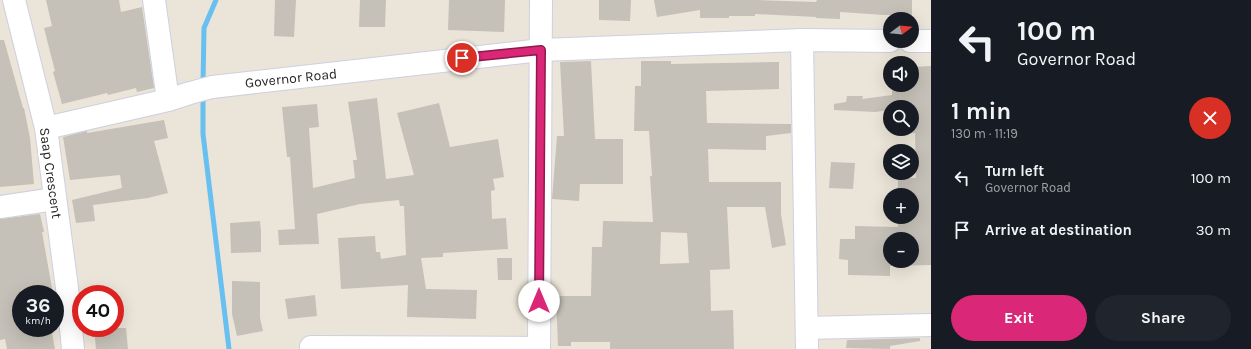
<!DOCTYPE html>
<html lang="en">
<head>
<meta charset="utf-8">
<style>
	body { margin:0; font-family:Karla,sans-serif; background:#20242c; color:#f1f3f6; height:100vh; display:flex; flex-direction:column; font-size:15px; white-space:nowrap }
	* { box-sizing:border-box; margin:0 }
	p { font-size:13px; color:#9ea1a6 }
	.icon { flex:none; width:22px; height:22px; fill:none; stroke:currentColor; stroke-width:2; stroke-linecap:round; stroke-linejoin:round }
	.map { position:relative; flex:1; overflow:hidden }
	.sheet { display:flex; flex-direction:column; background:#171b24; width:320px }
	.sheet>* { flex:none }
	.top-card { background:#171b24; color:#f1f3f6; overflow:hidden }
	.needle { width:26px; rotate:74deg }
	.fabs { position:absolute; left:883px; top:12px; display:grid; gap:8px }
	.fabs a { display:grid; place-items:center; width:36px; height:36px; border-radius:50%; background:#171b24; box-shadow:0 4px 16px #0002; font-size:20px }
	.speed { position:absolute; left:12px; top:285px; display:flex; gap:8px; font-size:20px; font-weight:700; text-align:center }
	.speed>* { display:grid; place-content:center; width:52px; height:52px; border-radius:50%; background:#171b24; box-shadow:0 4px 16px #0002; line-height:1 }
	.speed small { font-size:10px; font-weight:400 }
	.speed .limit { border:6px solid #d22; background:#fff; color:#111 }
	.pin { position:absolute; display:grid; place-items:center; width:34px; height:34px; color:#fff; margin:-17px; border:2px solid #fff; border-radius:50%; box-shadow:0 1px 4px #0007 }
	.me { position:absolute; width:44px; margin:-22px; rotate:0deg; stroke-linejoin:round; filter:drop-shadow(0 0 3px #0008) }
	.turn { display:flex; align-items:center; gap:14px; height:84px; padding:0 20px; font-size:18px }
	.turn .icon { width:52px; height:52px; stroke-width:2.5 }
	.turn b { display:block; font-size:28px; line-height:34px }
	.round { display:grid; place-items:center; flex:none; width:42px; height:42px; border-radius:21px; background:#20242c }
	.headline { display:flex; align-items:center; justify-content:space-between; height:68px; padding:0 20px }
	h1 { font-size:24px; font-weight:700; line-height:30px }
	.primary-button { display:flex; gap:8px; margin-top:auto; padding:8px 20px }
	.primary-button a { flex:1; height:46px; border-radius:24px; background:#db2777; color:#fff; font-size:16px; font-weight:700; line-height:46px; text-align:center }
	.primary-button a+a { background:#20242c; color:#f1f3f6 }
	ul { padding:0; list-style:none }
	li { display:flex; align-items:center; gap:12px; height:52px; padding:0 20px }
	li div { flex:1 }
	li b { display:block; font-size:15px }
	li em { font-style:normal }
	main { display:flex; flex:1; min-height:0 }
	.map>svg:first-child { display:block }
</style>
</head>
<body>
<main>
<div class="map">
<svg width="931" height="349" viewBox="0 0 931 349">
	<rect width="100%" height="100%" fill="#ebe4d8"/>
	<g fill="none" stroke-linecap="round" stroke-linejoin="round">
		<g stroke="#67c0f0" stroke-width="5">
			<polyline points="203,84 204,28 216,0"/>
			<polyline points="203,96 203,134 229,349"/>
		</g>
	</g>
	<g fill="#c5c1b8" fill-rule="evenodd">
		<polygon points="46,0 119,0 121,12 142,7 154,88 137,92 136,88 108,95 107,93 62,104 53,72 55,71 44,28 52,26"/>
		<polygon points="275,0 296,0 294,37 274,36"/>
		<polygon points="360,0 386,0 385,27 359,27"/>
		<polygon points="449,0 505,0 504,32 448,30"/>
		<polygon points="599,0 631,0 630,21 599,20"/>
		<polygon points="654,0 755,0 816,2 817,0 912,0 912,15 884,15 840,12 840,19 816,18 816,17 755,14 755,16 729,16 729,18 700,18 700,10 657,17"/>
		<polygon points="0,40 4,40 23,108 24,108 30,138 34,184 0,187"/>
		<polygon points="591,61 595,139 623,139 623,184 580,184 579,201 552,199 557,136 564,136 560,62"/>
		<path d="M641,61H671V64L779,62V89L706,91L707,123L791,124V133L766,136V150L708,149L709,182H781V214L786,245L772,248L765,207H727L730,269L710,270L711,311L733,310L734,349H610V342H571V346H558L556,296H591L592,247H602L603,221L653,222L650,176H652L649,131H634L635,86H641ZM661,232L687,233L689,263L660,264Z"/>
		<path d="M931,66V265L890,266V276L848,275V260L839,259L840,239H855V226L898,227V217H912V195H898V178H916L915,133L893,134V129H912V107H890V110L875,112L834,110V104L846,102L847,96H863L862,99L892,95V85H912V67ZM890,239H912V261H890Z"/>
		<polygon points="377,98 386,179 414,175 397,113 439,103 450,147 498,139 504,177 493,179 495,190 491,191 492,219 506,218 508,249 443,253 443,257 421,258 426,289 477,290 476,319 407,317 408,285 341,289 338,238 375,236 376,252 380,252 381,259 406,255 404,206 400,206 399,200 360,204 317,214 319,244 279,245 278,230 295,229 290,157 287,157 282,107 317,104 319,127 309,128 313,188 355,178 353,160 357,160 348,102"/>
		<polygon points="164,120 168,138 154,141 168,193 148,198 93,205 95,221 76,223 72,200 122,188 120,175 70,180 63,137 87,131 87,133"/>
		<polygon points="831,162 855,163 853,189 829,188"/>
		<polygon points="40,214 44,232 42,232 53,294 21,294 21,328 51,328 55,349 7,349 5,339 0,340 0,219"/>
		<polygon points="260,221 261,231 261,252 231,253 230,223"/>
		<polygon points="497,258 512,258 512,280 498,280"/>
		<polygon points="232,281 260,282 260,318 263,331 237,336 232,314"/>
		<polygon points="315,295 317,316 288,319 285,299"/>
		<polygon points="94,328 126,328 128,349 96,349"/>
		<polygon points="920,338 920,341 890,346 890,349 846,348 847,340"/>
	</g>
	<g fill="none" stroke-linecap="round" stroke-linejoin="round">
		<defs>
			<g id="minor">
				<polyline points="14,0 46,128 67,288 73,349"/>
				<polyline points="154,0 168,100"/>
				<polyline points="802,40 807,349"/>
				<polyline points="910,41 931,41"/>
				<polyline points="46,128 168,100 190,93 212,87 541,50 802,40 890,41"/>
				<polyline points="0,207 55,199"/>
				<polyline points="807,328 931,325"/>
				<polyline points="311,347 539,348"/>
				<polyline points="539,349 541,0"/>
			</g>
		</defs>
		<use href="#minor" stroke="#cdd0e1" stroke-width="24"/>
		<use href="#minor" stroke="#fff" stroke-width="22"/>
	</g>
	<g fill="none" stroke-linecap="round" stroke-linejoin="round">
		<defs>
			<polyline id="route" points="462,58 541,50 539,301"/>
		</defs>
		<use href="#route" stroke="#8e194d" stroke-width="10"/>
		<use href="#route" stroke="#db2777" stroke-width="7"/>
	</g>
	<g text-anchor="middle" stroke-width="4" stroke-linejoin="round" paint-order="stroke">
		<g font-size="14" fill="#272727" stroke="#fff">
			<text transform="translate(291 78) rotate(-6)" y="5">Governor Road</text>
			<text transform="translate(51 173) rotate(82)" y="5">Saap Crescent</text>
		</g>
	</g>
</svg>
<div class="fabs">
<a><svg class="needle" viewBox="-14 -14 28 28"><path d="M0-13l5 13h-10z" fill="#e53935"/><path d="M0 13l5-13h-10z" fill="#9ea1a6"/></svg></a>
<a><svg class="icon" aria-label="sound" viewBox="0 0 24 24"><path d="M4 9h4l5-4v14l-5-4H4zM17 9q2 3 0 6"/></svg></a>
<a><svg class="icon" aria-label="search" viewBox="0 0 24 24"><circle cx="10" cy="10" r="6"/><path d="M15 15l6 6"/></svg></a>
<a><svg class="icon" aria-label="layers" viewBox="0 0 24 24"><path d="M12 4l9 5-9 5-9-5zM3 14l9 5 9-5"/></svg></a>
<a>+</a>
<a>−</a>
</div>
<div class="speed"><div>36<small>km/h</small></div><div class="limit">40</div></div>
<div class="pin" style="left:462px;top:58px;background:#d93025"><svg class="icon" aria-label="arrive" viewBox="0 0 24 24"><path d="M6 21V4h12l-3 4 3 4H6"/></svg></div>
<svg class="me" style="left:539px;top:301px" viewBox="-20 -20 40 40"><circle r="19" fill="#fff"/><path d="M0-13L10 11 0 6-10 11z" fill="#db2777"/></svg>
</div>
<section class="sheet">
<div class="top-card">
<div class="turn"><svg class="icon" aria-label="left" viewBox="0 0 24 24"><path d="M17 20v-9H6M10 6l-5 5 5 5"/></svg><div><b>100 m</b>Governor Road</div></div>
</div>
<div class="headline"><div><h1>1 min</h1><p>130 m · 11:19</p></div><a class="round" style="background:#d93025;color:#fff"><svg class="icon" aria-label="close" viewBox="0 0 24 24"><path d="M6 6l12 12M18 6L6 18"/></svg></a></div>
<ul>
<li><svg class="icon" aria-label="left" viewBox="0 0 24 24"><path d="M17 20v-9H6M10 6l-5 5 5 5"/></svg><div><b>Turn left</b><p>Governor Road</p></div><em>100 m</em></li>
<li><svg class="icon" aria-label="arrive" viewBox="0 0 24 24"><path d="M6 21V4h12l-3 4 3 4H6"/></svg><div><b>Arrive at destination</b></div><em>30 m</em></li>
</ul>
<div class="primary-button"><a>Exit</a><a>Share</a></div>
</section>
</main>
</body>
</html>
